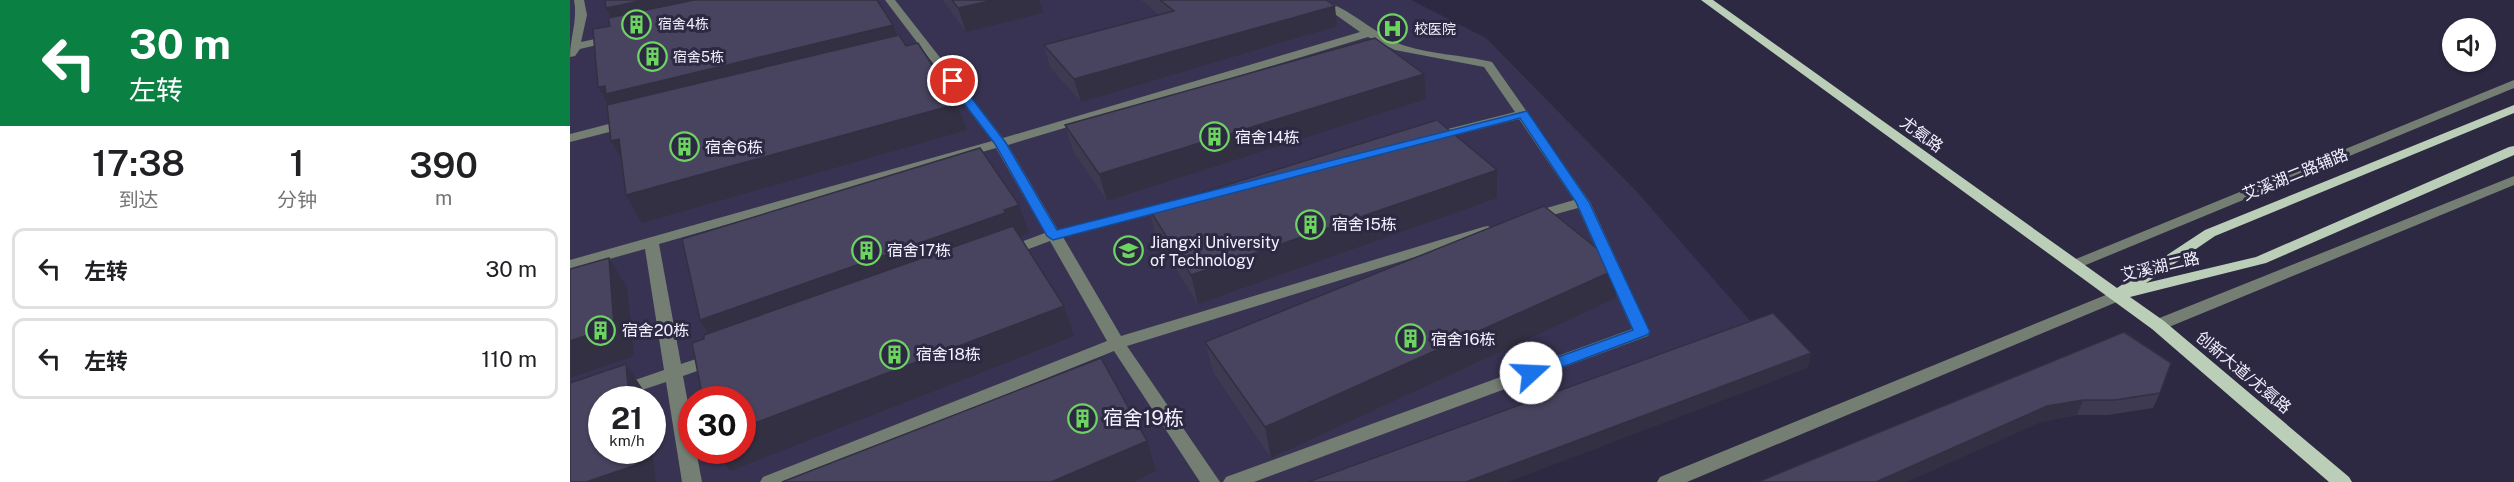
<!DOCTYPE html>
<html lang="zh">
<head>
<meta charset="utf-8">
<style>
	body { margin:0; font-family:"Public Sans","Noto Sans SC",sans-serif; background:#f6f6f6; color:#202124; height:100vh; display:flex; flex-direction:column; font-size:22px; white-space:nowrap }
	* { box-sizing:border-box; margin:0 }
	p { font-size:20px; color:#757577 }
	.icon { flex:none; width:33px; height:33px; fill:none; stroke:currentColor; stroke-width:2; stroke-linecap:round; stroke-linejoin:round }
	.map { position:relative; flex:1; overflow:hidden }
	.drawer { display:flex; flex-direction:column; background:#fff; width:570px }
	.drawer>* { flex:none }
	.hud { background:#0b8043; color:#fff; overflow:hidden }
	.tools { position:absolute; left:1872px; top:18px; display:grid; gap:12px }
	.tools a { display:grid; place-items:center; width:54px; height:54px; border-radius:50%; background:#fff; box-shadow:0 2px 4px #0004; font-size:30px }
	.speed { position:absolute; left:18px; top:386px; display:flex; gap:12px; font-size:30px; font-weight:700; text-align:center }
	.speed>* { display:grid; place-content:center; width:78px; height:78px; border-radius:50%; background:#fff; box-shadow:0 2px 4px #0004; line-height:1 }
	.speed small { font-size:15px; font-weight:400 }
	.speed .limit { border:9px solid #d22; background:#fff; color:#111 }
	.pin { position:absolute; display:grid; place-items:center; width:51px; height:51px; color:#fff; margin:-26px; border:3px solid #fff; border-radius:50%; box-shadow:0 2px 6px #0007 }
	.me { position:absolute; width:66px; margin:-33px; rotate:70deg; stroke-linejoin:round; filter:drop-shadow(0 0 4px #0008) }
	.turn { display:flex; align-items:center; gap:21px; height:126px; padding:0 30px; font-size:27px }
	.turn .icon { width:78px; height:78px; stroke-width:2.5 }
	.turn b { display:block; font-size:42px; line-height:51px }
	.eta { display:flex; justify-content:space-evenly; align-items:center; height:102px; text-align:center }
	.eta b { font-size:36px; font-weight:600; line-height:42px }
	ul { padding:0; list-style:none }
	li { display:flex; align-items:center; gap:18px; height:81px; margin:0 12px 9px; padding:0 18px; border:3px solid #e0e0e0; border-radius:12px }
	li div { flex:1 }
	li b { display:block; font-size:22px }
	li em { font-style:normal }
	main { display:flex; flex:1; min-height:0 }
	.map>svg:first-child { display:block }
</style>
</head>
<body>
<main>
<section class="drawer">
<div class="hud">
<div class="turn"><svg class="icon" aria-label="left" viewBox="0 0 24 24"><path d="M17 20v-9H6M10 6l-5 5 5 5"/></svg><div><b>30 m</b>左转</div></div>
</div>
<div class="eta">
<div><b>17:38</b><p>到达</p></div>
<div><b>1</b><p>分钟</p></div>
<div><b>390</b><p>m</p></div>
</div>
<ul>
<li><svg class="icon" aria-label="left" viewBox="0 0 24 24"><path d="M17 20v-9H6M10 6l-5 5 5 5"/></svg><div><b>左转</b></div><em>30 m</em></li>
<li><svg class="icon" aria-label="left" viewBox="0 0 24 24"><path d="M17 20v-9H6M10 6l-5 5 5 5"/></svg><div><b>左转</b></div><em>110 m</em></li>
</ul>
</section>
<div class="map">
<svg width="1944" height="482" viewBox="0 0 1944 482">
	<rect width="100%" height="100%" fill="#2d2942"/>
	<path fill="#383352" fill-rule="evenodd" d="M0,0H841L916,38L1066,191L1190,332L784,482H0ZM32,399H82V450H32ZM122,399H172V450H122Z"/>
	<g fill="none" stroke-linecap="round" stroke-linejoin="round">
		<g fill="#747e73" fill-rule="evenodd">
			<path d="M4,0H14L17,15L11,42L44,35L50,38L48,40L10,49L5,56L0,57C0,37 8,20 4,0Z"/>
			<path d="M315,0H325L433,138L790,32L745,0C771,0 804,34 830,44C856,54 894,55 922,62L1020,202L1080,332L1078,336L684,482H653L656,477L1062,329L1008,208L961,221L954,217L956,214L1004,200L949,119L863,141L856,137L858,134L945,112L914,67L825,50L798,37L438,145L488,230L599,202L606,206L604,209L493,237L551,336L913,227L918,226L925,230L923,233L557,346L650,482H630L544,351L220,482H190L193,477L537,341L480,241L437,257L429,252L432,249L475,233L426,148L89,244L111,364L144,353L150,355L153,359L150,363L113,376L122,425V450H126L132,482H112L96,382L51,397L45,395L42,391L45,387L94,370L75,249L0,270V260L422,141Z"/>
			<polygon points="1944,80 1944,88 1511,267 1501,267 1498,264 1501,261"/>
			<polygon points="58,119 64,123 63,126 0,142 0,134"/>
			<polygon points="1944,176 1944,185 1594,329 1582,329 1580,325 1582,321"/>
			<polygon points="1548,290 1556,295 1554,299 1117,482 1087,482 1090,477"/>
		</g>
		<polygon fill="#bbcfb8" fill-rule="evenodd" points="1131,0 1143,0 1547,288 1635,230 1944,105 1944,113 1645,236 1576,283 1686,257 1939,147 1944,146 1944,155 1696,263 1560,297 1594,321 1779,477 1782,482 1759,482 1582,329"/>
	</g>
	<g fill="#3e3a52">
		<polygon points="373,0 469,0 473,13 396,32"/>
		<polygon points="571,0 756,0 767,26 511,102 480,67 474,45 589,15"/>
		<polygon points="856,99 537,201 503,151 495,125"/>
		<polygon points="927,198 628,304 586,237 579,209"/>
		<polygon points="1047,269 1046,298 701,458 643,372 635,342"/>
		<polygon points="1554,332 1590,393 1583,408 1538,415 1507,415 1471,422"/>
	</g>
	<g fill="#323042">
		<polygon points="75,0 193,0 49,31 36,8"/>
		<polygon points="424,0 469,0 473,13 396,32 388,8"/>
		<polygon points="765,6 767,26 511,102 504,79"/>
		<polygon points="323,25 332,49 43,113 28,87"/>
		<polygon points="854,74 856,99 537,201 529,174"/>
		<polygon points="387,104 397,130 72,223 56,195"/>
		<polygon points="49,139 57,168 41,141"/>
		<polygon points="927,170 927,198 628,304 621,275"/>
		<polygon points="449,205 459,233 148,349 130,320"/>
		<polygon points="39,258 57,287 64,356 0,378 0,341"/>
		<polygon points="1047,269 1046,298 701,458 695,427"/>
		<polygon points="494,306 504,336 160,471 146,450 172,450 172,428"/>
		<polygon points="1241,353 1238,368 938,482 896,482"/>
		<polygon points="56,364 76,394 77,399 59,399"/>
		<polygon points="1513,400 1507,415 1471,422 1337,482 1306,482 1477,406"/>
		<polygon points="577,441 586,471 563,482 481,482"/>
		<polygon points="64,450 82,450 86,482 16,482"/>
	</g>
	<g fill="#48445f" stroke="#323042" stroke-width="1.5">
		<polygon points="35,0 75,0 36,8"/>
		<polygon points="124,0 307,0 323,25 36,94 35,86 28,87 23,29 40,26 38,18"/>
		<polygon points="382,0 424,0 388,8"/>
		<polygon points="590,0 756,0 765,6 504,79 474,45 604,11"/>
		<polygon points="329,35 336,46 348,43 387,104 56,195 49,139 41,141 37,105"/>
		<polygon points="805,38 854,74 529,174 495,125"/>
		<polygon points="867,120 927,170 621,275 579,209"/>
		<polygon points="410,148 449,205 434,210 435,213 130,320 112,239"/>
		<polygon points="974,206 1044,262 1047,269 695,427 635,342"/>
		<polygon points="443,226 494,306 172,428 172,399 133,399 122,343 134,339 134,335"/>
		<polygon points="39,258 44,326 0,341 0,269"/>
		<polygon points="1203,313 1241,353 896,482 738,482"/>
		<polygon points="1554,332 1601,363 1590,393 1545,400 1513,400 1477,406 1306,482 1188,482"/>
		<polygon points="531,358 577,441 481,482 212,482"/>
		<polygon points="56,364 59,399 32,399 32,450 64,450 66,465 16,482 0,482 0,383"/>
	</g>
	<polygon fill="#1a73e8" stroke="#114b97" stroke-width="1.5" points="383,78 387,79 436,143 487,230 957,111 1019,202 1080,332 1077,335 966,377 955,377 953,373 955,369 1063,330 1006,202 950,118 483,240 477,236 425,144 377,81"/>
	<defs>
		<symbol id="building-ring" viewBox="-11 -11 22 22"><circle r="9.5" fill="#2d2942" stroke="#6dd361" stroke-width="1.5"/><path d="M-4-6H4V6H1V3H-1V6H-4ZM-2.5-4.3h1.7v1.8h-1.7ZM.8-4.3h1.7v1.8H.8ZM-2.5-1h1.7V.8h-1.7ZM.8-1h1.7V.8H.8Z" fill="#6dd361"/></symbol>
		<symbol id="hospital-ring" viewBox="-11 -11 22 22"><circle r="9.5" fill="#2d2942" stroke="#6dd361" stroke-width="1.5"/><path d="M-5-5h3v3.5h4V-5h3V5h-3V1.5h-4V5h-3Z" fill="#6dd361"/></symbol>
		<symbol id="university-ring" viewBox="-11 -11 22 22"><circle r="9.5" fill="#2d2942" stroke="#6dd361" stroke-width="1.5"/><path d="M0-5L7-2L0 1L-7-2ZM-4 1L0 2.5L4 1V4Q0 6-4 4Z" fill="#6dd361"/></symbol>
	</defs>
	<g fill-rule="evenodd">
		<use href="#building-ring" x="50" y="8" width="33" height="33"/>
		<use href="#hospital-ring" x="806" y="12" width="33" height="33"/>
		<use href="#building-ring" x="66" y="40" width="33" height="33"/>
		<use href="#building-ring" x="628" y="120" width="33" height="33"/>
		<use href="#building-ring" x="98" y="130" width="33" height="33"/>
		<use href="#building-ring" x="724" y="208" width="33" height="33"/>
		<use href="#building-ring" x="280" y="234" width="33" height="33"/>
		<use href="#university-ring" x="542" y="234" width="33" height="33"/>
		<use href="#building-ring" x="14" y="314" width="33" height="33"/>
		<use href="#building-ring" x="824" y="322" width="33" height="33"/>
		<use href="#building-ring" x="308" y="338" width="33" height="33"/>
		<use href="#building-ring" x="496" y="402" width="33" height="33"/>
	</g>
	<g text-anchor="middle" stroke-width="6" stroke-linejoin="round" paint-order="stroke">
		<g font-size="14" fill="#f3f1ff" stroke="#2d2942" text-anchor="start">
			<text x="88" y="29">宿舍4栋</text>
			<text x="844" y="34">校医院</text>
			<text x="103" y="62">宿舍5栋</text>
		</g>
		<g font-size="16" fill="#f3f1ff" stroke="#2d2942">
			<text transform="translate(1352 134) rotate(36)" y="6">尤氨路</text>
			<text transform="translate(1725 174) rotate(-22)" y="6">艾溪湖二路辅路</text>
			<text transform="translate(1590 266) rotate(-13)" y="6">艾溪湖二路</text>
			<text transform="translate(1674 372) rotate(40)" y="6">创新大道/尤氨路</text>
		</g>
		<g font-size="16" fill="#f3f1ff" stroke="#2d2942" text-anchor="start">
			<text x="665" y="143">宿舍14栋</text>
			<text x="135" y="153">宿舍6栋</text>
			<text x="762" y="230">宿舍15栋</text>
			<text x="580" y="248">Jiangxi University<tspan x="580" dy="18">of Technology</tspan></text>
			<text x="317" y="256">宿舍17栋</text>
			<text x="52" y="336">宿舍20栋</text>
			<text x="861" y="345">宿舍16栋</text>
			<text x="346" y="360">宿舍18栋</text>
		</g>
		<g font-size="20" fill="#f3f1ff" stroke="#2d2942" text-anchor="start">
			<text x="533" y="425">宿舍19栋</text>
		</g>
	</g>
</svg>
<div class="tools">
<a><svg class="icon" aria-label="sound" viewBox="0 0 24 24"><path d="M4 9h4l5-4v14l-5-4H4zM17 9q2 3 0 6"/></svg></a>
</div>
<div class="speed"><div>21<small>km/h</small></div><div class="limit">30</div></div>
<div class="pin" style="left:383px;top:81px;background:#d93025"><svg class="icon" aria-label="arrive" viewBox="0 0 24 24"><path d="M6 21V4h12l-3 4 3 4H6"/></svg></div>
<svg class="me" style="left:961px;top:373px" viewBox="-20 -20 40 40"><circle r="19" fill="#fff"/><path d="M0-13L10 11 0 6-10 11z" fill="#1a73e8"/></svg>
</div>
</main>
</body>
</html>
